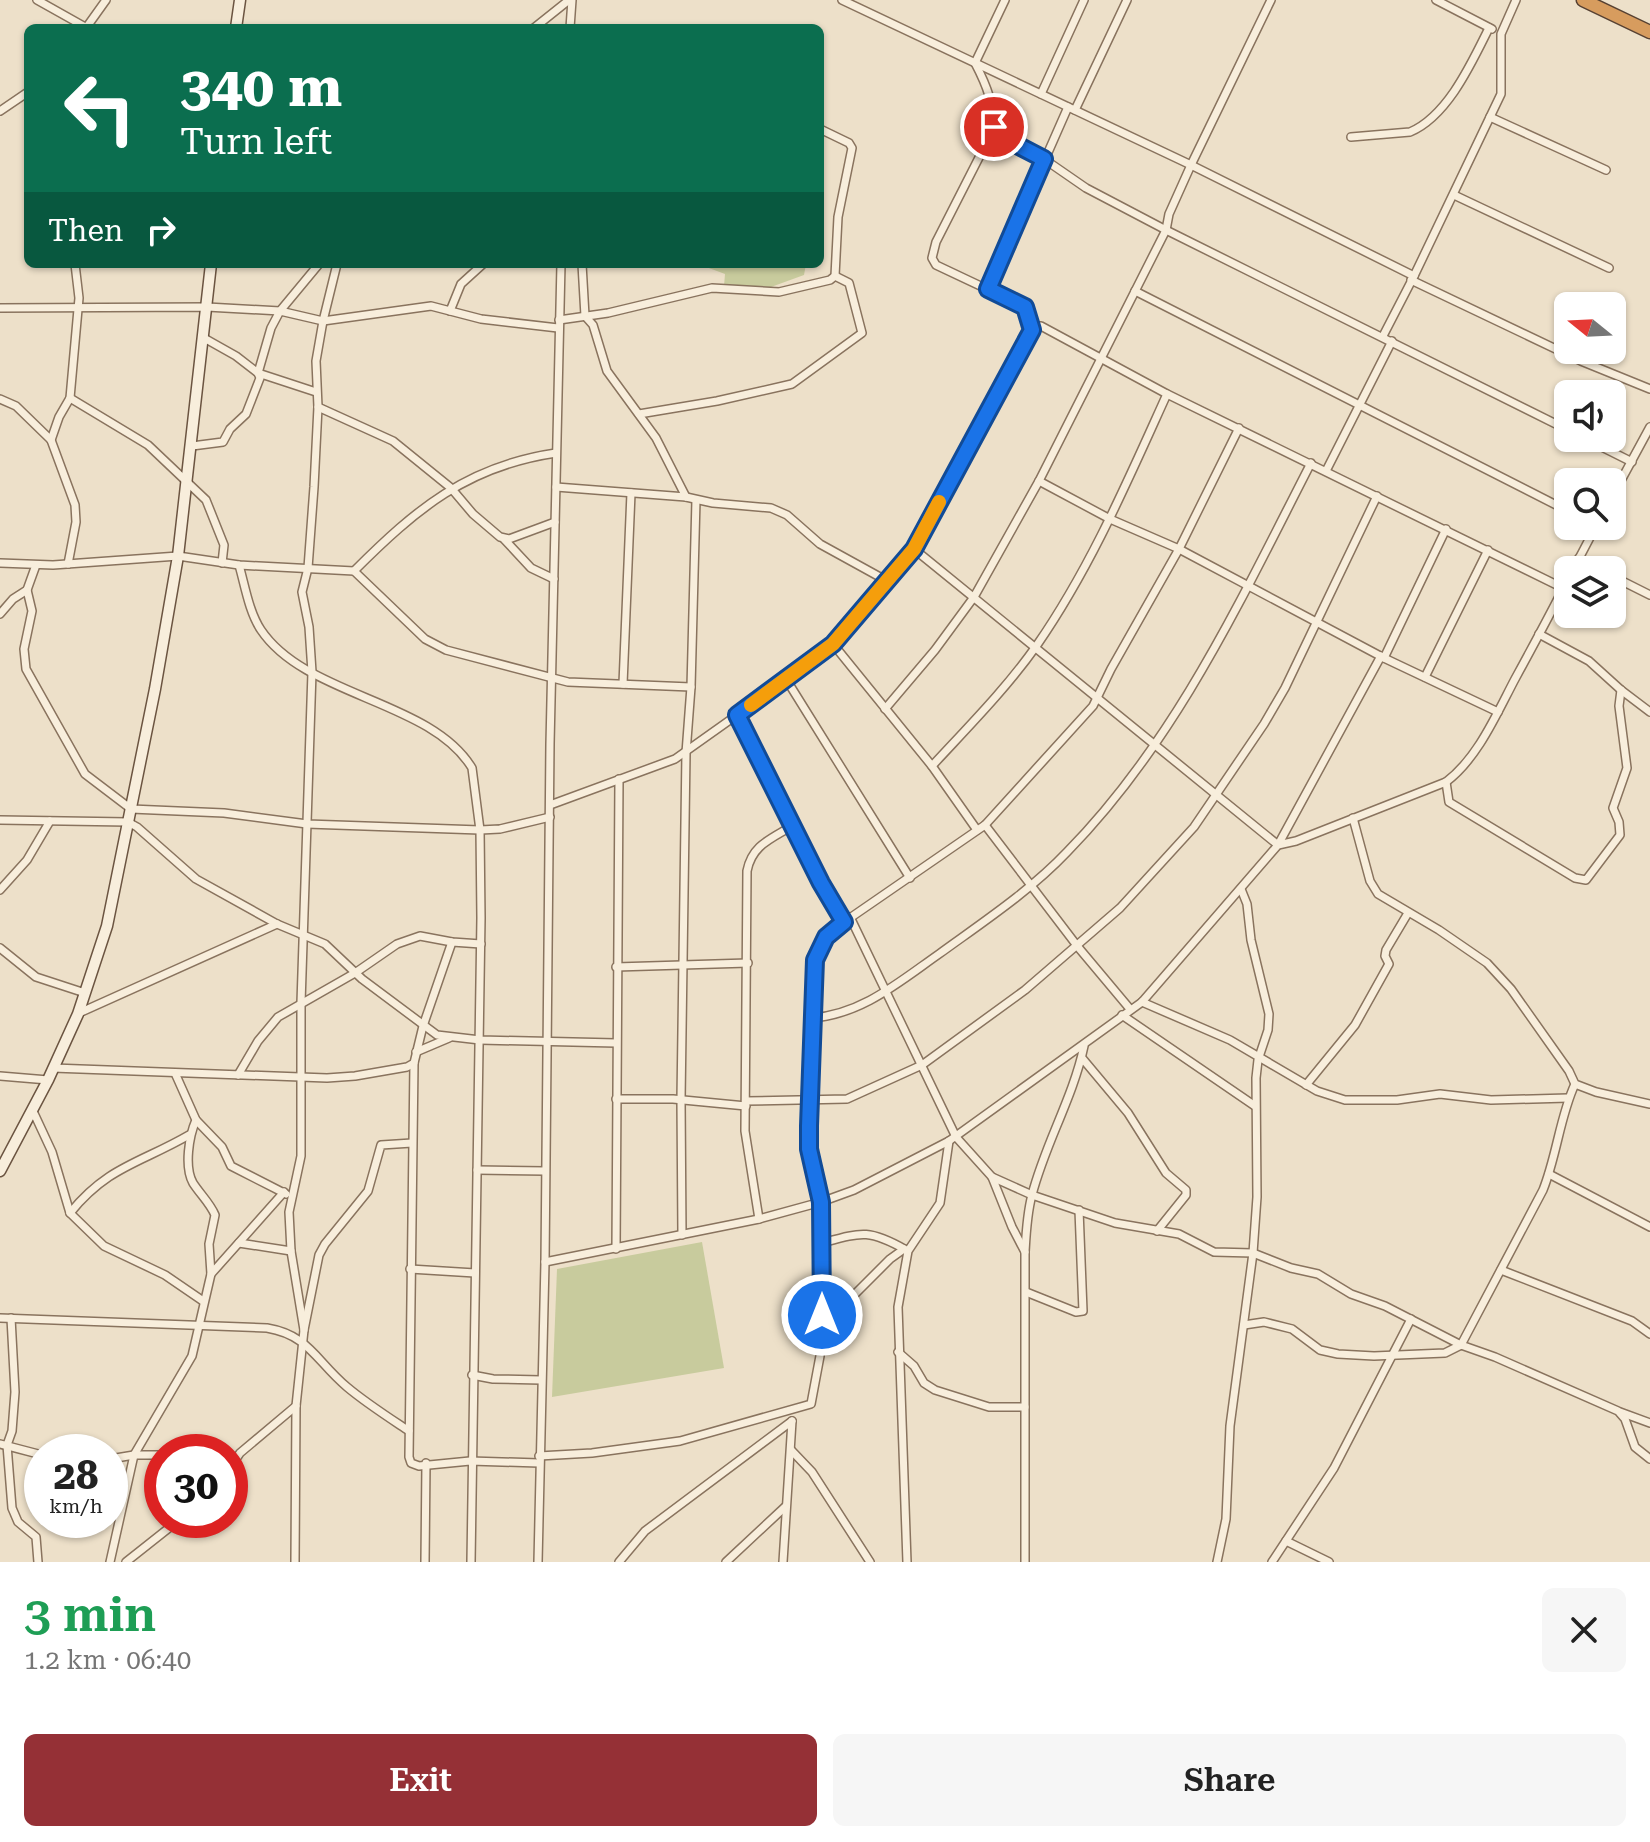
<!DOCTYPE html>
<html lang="en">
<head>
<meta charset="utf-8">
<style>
	body { margin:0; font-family:"Roboto Serif",serif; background:#f6f6f6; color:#222; height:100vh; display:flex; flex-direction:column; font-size:30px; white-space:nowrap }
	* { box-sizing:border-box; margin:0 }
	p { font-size:26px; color:#767676 }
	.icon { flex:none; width:44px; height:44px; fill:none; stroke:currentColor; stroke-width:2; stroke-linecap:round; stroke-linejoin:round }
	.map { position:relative; height:1562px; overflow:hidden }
	.drawer { display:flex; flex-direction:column; background:#fff; flex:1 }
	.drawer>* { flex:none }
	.hud { position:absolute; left:24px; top:24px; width:800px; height:244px; border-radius:12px; box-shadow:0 2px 6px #0004; background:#0b6e4f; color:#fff; overflow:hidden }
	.needle { width:52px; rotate:288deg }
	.tools { position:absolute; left:1554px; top:292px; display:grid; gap:16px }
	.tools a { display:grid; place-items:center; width:72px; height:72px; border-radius:12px; background:#fff; box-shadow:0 2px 6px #0004; font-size:40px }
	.speed { position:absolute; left:24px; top:1434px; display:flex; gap:16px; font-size:40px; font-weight:700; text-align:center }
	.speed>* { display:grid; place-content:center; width:104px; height:104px; border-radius:50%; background:#fff; box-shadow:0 2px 6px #0004; line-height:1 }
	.speed small { font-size:20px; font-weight:400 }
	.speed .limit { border:12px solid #d22; background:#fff; color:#111 }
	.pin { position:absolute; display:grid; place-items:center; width:68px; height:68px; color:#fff; margin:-34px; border:4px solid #fff; border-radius:50%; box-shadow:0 2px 8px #0007 }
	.me { position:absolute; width:88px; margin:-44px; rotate:0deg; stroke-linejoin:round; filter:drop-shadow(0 0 6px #0008) }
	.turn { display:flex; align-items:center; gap:28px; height:168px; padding:0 24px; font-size:36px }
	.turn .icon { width:104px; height:104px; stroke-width:2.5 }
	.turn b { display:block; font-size:56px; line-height:68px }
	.then { display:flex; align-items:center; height:76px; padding:0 24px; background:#0003; gap:16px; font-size:30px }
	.round { display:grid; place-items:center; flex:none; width:84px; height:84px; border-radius:12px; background:#f6f6f6 }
	.head { display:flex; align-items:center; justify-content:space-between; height:136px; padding:0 24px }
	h1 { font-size:48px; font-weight:600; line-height:60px; color:#1e9e55 }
	.button { display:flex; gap:16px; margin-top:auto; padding:16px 24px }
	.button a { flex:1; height:92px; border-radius:12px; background:#953036; color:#fff; font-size:32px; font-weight:600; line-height:92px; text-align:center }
	.button a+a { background:#f6f6f6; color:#222 }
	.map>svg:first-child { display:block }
</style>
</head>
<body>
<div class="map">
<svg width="1650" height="1562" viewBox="0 0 1650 1562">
	<rect width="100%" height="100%" fill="#ede0c9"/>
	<g fill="#c8cb9d">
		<polygon points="698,264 806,264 804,275 771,287 724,286 725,274"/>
		<polygon points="702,1242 724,1368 552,1397 557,1269"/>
	</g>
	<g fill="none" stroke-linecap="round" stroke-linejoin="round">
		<defs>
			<g id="street">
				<polyline points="37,0 87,28"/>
				<polyline points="842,0 1191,165 1414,276 1383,336"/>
				<path d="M1005,0L975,63C986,84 996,107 992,132L936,242L932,258L936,265L1025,307L1032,330"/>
				<polyline points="1436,0 1492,29"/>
				<polyline points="86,28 106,0"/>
				<polyline points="534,28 569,0"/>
				<polyline points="570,28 572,0"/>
				<polyline points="1041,94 1084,0"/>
				<polyline points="1075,110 1127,0"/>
				<polyline points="0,111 28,92"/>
				<polyline points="1490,117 1606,170"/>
				<polyline points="820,129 849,143 852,148 838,217 835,276"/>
				<polyline points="992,132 1044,159 1086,188 1166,230 1568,430"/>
				<path d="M1351,137L1410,132C1448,116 1472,62 1489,28"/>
				<polyline points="1454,195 1609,268"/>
				<polyline points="582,264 585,316 593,325 607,371 656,438 686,497"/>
				<polyline points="1414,276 1501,94 1501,34 1516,0"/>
				<polyline points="1411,280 1581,361 1650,389"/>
				<polyline points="988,289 1068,107"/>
				<polyline points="1135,291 1568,511"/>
				<polyline points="0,308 207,307 280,311 323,321 431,306 481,319 558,328"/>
				<polyline points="450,311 461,284 483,264"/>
				<polyline points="559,320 608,313 712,288 779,292 830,280 835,276 849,283 862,333 792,384 717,401 639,414"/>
				<polyline points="204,338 236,356 258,373 316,392"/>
				<polyline points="70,398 148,445 206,500 224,545 222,563"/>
				<polyline points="0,399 16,406 51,440 75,505 76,522 68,564"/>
				<polyline points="318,407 393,441 451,488 473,514 500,537 509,539 555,522"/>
				<polyline points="1584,438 1632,462"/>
				<polyline points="51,440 59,417 70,398 79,298 75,264"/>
				<polyline points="192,446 223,442 230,429 246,414 260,378 258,373 271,328 280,311 319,264"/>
				<polyline points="1326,471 1392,341"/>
				<polyline points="1039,481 1110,519 1179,549 1384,658 1498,712"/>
				<polyline points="556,487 686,497 713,503 771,508 787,515 820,544 889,582"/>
				<polyline points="1612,497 1650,427"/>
				<polyline points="504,539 531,568 554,579"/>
				<polyline points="914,549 1278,845 1381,656"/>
				<polyline points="1579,558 1601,570"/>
				<polyline points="0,563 53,565 178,556 239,565 354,571 425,639 446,650 568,682 691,687"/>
				<path d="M239,565C245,586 249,612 261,630C306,697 431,700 472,768L480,830L481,918L471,1562"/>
				<polyline points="1573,570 1596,526"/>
				<path d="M354,571C416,509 467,466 556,453"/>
				<polyline points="1612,576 1650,595"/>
				<polyline points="27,590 32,611 24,649 26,669 85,774 131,809 224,813 307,824 480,830 500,829 550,817"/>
				<polyline points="0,614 13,599 27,590 36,565"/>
				<polyline points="1539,634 1589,661 1621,690 1650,712"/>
				<polyline points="833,644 932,766 977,830"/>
				<polyline points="1384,658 1446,529"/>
				<polyline points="1425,677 1488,550"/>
				<polyline points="786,679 910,878"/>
				<polyline points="623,684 631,493"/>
				<polyline points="885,709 935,650 974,597 1039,481 1166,230 1169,214 1191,165 1271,0"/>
				<path d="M932,766C968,727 1006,689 1037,645C1091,567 1128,480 1167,394"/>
				<polyline points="1446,782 1449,802 1575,878 1586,880 1620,835 1619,822 1613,808 1627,768 1619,706 1621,690"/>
				<polyline points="550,805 675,759 737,715"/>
				<polyline points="1353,818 1370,881 1378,894 1439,930 1487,963 1511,989 1569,1071 1575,1084 1596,1092 1650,1104"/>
				<polyline points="0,820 128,822 137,827 196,879 277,924 325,944 362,979 437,1035 480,1040 616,1043"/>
				<polyline points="985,825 1078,947 1130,1009"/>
				<polyline points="0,890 27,860 50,821"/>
				<polyline points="850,917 956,1137 992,1177 1032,1195 1115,1223 1179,1234 1214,1252 1253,1253 1291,1268 1318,1274 1351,1294 1385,1306 1461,1345"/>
				<polyline points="844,922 821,883 737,715 833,644 914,549 1035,327 1041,326 1167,394 1563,588"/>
				<polyline points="0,948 36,977 85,993"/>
				<polyline points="616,967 748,963"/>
				<polyline points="1142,1002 1230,1040 1317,1091 1345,1100 1397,1100 1440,1094 1491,1100 1568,1098"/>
				<polyline points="79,1013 277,924"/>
				<polyline points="1122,1015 1255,1106"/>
				<path d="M811,1018C861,1015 899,982 939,954C983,922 1030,891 1067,852C1176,741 1241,599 1311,463"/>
				<polyline points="416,1052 449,1038"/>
				<polyline points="1082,1058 1128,1113 1166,1173 1186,1190 1186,1195 1157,1231"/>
				<polyline points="414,1063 409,1457 411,1463 419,1466 470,1461 539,1463"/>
				<polyline points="53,1068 327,1078 355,1076 407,1067 414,1063 423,1026 452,942"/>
				<polyline points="175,1073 196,1120 222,1147 231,1166 286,1194"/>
				<polyline points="238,1075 258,1041 278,1017 355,973 397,944 420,936 452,942 481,944"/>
				<polyline points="0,1076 48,1080"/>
				<path d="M1575,1084C1560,1116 1557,1155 1543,1190L1461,1345L1495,1357L1618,1411L1625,1419L1635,1447L1650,1459"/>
				<polyline points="1306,1085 1355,1025 1389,964 1385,956 1386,950 1408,913"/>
				<polyline points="616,1099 673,1099 746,1106"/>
				<polyline points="746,1101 847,1099 922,1065 1025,990 1120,908 1194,827 1264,724 1285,688 1377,496"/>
				<polyline points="32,1109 52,1152 70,1213 104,1246 165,1275 203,1301"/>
				<path d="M196,1120C189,1136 184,1167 193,1183C200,1194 210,1203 215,1215L209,1244L211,1274"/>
				<polyline points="477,1170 545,1171"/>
				<polyline points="1549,1174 1650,1227"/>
				<polyline points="992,1177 1012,1227 1025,1252"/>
				<path d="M70,1213C108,1166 141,1163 189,1135"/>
				<path d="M759,1219L745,1131L747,871C752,845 771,839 792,826"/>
				<polyline points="682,1235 681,1100 686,753 691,687 696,500"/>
				<polyline points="239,1243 291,1251"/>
				<path d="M822,1243C862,1232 869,1229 906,1250"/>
				<polyline points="616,1249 619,779"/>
				<path d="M545,1262L759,1219L821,1202L854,1190L949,1141L1142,1002L1278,845L1296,841L1446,782C1478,758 1497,713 1515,679C1533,646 1551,613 1568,579"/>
				<polyline points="410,1269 475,1273"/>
				<polyline points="1501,1270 1632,1321 1650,1334"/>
				<polyline points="1026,1292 1076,1312 1083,1311 1079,1210"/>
				<polyline points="822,1315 853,1296 890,1259 904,1249"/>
				<path d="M0,1318L267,1328C309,1335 316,1361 347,1387C366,1403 388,1417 409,1431"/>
				<polyline points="11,1318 15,1392 12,1431 7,1445 12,1508 18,1522 36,1537 38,1562"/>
				<polyline points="1244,1325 1264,1322 1292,1329 1320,1350 1338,1354 1374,1356 1445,1353 1461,1345"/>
				<polyline points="304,1330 291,1251 289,1212 301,1156 301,1003 312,672 309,627 302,592 308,568 314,487 318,407 316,361 323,321 337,264"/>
				<polyline points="898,1352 914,1366 924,1383 935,1390 989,1407 1025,1407"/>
				<polyline points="472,1375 493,1379 541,1380"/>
				<polyline points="1620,1412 1650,1423"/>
				<polyline points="0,1444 42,1455"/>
				<polyline points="791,1450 812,1472 870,1562"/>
				<polyline points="539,1456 592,1453 680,1441 811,1404 820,1356 822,1315 821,1202 809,1149 808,1102 813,974 819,947 834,929 985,825 1093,706 1111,669 1179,549 1239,428"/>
				<polyline points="110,1459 134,1455 162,1455"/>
				<polyline points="230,1468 240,1453 296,1406"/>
				<polyline points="1286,1541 1329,1562"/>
				<polyline points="110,1562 134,1455 192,1356 211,1274 284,1192"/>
				<polyline points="126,1562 179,1520"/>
				<polyline points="295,1562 296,1406 304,1330 319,1255 325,1244 368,1191 381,1145 412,1143"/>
				<polyline points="425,1562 426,1463"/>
				<polyline points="538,1562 545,1262 550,744 561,264"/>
				<polyline points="619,1562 645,1531 792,1421"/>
				<polyline points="726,1562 786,1506"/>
				<polyline points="783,1562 792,1421"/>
				<polyline points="907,1562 898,1307 908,1251 940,1203 949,1141"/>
				<path d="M1025,1562V1252C1026,1234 1027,1213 1032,1195C1045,1144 1073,1098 1084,1046"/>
				<polyline points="1217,1562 1226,1519 1230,1426 1253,1253 1257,1197 1256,1078 1258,1060 1268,1030 1269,1014 1251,940 1247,904 1241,889"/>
				<polyline points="1272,1562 1334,1468 1411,1319"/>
			</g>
			<g id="secondary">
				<polyline points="236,28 240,0"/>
				<polyline points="0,1171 48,1080 78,1014 107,926 155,689 178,556 211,264"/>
			</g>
			<polyline id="highway" points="1583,0 1650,32"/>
		</defs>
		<use href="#street" stroke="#89735e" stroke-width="10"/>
		<use href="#secondary" stroke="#6b5441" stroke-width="13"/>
		<use href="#highway" stroke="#574132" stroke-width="15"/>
		<use href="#street" stroke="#f8eedc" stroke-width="7"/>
		<use href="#secondary" stroke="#f8eedc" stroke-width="10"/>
		<use href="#highway" stroke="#d79c5e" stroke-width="12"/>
	</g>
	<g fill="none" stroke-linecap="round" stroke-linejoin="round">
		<defs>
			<polyline id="route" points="822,1315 821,1202 809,1149 809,1126 815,960 826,937 844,922 821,883 737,715 833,644 914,549 1032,330 1025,307 988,289 1044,159 992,132 994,127"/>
		</defs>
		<use href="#route" stroke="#114b97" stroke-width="20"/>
		<use href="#route" stroke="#1a73e8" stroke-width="14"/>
		<polyline stroke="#f59e0b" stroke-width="14" points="751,705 833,644 914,549 939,502"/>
	</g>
</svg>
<div class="tools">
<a><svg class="needle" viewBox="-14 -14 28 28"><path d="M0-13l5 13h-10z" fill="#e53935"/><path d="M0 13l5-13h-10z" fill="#767676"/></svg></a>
<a><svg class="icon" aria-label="sound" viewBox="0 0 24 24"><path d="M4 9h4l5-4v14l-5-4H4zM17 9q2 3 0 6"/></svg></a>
<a><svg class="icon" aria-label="search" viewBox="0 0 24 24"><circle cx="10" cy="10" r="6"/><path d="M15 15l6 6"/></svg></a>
<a><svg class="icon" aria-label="layers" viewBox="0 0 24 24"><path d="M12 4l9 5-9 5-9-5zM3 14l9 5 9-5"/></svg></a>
</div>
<div class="speed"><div>28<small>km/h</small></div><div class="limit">30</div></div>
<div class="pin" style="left:994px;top:127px;background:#d93025"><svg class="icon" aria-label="arrive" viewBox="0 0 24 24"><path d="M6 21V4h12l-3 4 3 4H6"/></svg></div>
<svg class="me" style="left:822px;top:1315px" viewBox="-20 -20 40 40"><circle r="17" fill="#1a73e8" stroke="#fff" stroke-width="3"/><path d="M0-11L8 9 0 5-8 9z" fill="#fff"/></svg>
<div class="hud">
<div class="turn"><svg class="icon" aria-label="left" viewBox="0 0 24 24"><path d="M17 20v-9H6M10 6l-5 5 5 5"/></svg><div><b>340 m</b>Turn left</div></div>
<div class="then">Then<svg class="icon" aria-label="right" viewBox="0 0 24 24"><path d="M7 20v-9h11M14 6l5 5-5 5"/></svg></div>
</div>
</div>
<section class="drawer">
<div class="head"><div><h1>3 min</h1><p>1.2 km · 06:40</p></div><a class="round"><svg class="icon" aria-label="close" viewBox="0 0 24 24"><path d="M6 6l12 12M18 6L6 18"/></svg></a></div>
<div class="button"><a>Exit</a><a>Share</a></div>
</section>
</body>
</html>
